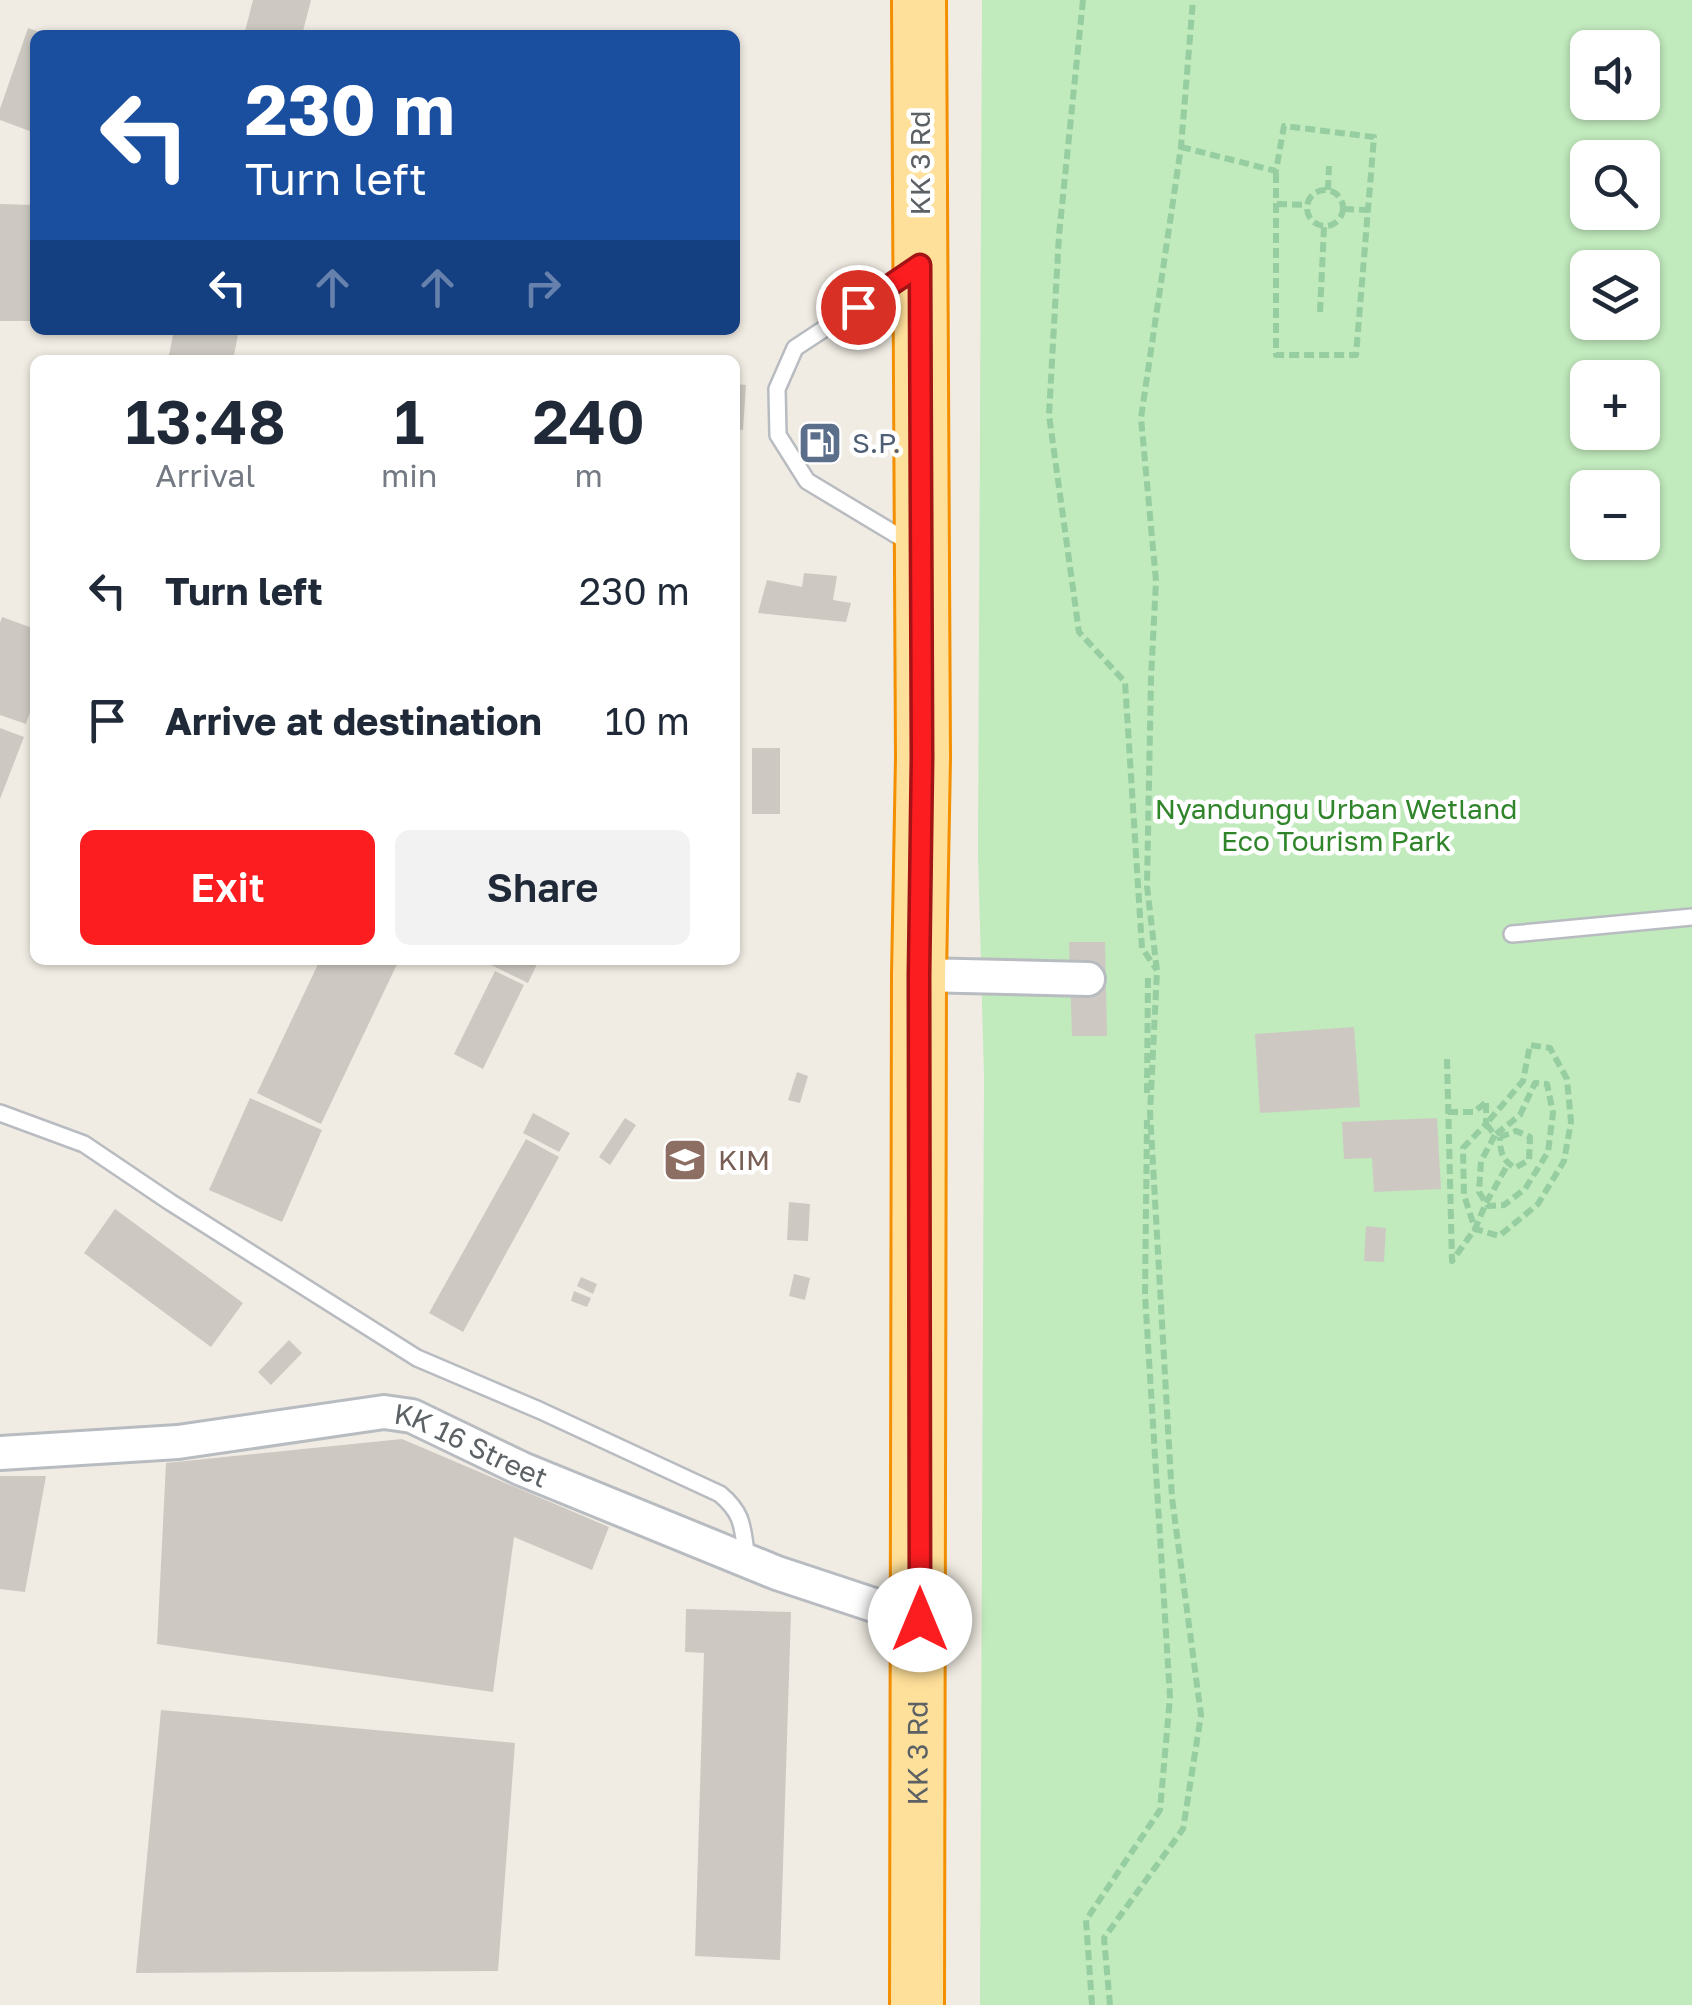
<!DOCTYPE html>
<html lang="en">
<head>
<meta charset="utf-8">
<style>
	body { margin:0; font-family:"Golos Text",sans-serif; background:#f2f2f3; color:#1f2937; height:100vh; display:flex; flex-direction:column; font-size:38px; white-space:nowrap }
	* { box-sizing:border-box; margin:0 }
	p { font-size:32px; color:#747a83 }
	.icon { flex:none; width:55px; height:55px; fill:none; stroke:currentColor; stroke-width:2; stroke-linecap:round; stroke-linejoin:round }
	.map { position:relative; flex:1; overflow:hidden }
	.sheet { position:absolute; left:30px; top:355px; width:710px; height:610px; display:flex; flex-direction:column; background:#fff; border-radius:15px; box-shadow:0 2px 8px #0004 }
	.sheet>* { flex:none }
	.guide { position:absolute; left:30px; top:30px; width:710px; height:305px; border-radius:15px; box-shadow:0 2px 8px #0004; background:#1a4fa0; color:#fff; overflow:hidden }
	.controls { position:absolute; left:1570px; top:30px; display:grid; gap:20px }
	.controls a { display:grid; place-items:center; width:90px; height:90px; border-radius:15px; background:#fff; box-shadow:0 2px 8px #0004; font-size:50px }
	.pin { position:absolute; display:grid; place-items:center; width:85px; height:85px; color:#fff; margin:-42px; border:5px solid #fff; border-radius:50%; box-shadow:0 2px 10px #0007 }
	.me { position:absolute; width:110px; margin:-55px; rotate:0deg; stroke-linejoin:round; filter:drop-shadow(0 0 8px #0008) }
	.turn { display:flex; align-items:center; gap:35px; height:210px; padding:0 50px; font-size:45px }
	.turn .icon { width:130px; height:130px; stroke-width:2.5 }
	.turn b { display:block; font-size:70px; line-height:85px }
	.lanes { display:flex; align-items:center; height:95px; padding:0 50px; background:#0003; justify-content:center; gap:50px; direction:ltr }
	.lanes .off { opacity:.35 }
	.eta { display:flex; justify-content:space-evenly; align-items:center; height:170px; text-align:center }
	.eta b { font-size:60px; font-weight:600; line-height:70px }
	.cta { display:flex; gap:20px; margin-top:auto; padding:20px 50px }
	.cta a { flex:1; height:115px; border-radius:15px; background:#fc1d21; color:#fff; font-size:40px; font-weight:600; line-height:115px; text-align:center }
	.cta a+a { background:#f2f2f3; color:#1f2937 }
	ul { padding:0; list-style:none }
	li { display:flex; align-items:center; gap:30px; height:130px; padding:0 50px }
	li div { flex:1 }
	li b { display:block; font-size:38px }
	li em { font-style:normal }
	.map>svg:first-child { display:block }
</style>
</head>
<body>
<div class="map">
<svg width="1692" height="2005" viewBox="0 0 1692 2005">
	<rect width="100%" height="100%" fill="#f0ece3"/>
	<path fill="#c1eabd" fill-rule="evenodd" d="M982,0H1692V2005H980L984,1076L978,853ZM1588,48H1642V102H1588ZM1588,158H1642V212H1588ZM1588,268H1642V322H1588ZM1588,378H1642V432H1588ZM1588,488H1642V542H1588Z"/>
	<g fill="#cdc9c2">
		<polygon points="253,0 311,0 302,35 244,35"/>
		<polygon points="28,28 45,34 35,35 35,133 0,120 0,109"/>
		<polygon points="0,204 35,205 35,321 0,321"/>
		<polygon points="174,330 239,330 233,360 168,360"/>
		<polygon points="735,384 746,385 743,430 735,429"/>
		<polygon points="804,573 837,576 833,600 851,603 846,622 758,613 767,580 802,587"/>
		<polygon points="2,617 35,629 35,698 26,724 0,715 0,623"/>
		<polygon points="0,728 24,737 0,799"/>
		<rect x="752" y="748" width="28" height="66"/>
		<polygon points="1069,942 1105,942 1107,1036 1072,1036"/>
		<polygon points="320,960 399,960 321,1124 257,1093"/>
		<polygon points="481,960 539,960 528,983"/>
		<polygon points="495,971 524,985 483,1069 454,1054"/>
		<polygon points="1354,1027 1360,1107 1260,1113 1255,1034"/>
		<polygon points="797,1072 808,1076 800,1103 788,1100"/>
		<polygon points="250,1098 322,1130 282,1222 209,1190"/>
		<polygon points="533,1113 570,1133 559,1152 523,1133"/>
		<polygon points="625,1118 636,1125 610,1165 599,1157"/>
		<polygon points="1437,1118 1441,1189 1374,1192 1372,1158 1344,1159 1342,1122"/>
		<polygon points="526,1139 559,1157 463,1332 429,1313"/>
		<polygon points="789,1202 810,1204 808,1241 787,1240"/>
		<polygon points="115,1209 243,1303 211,1347 84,1253"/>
		<polygon points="1366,1226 1386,1228 1384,1262 1364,1261"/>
		<polygon points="794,1274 810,1278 805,1300 789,1296"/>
		<polygon points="581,1277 597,1284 593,1294 577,1286"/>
		<polygon points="574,1291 591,1298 587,1307 571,1301"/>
		<polygon points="289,1340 302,1353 271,1385 258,1372"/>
		<polygon points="402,1439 609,1527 592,1570 514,1537 493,1692 157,1644 166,1463"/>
		<polygon points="0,1476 46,1476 25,1592 0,1589"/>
		<polygon points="686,1609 791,1612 780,1960 695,1956 704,1653 685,1652"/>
		<polygon points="161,1710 515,1743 498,1971 136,1973"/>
	</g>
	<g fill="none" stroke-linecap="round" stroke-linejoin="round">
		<defs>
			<g id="service">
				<polyline points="909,273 795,348 777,389 778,435 807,481 910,543"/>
				<polyline points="1512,934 1692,917"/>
				<path d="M0,1113L84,1144L170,1202L417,1358L539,1410L720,1494C745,1515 742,1529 747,1559"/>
			</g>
			<g id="minor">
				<polyline points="919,975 1088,979"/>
				<path id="s1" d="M0,1453L178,1442L384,1412L412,1416L522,1469L777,1573L919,1620"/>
			</g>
			<g id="trunk">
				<path id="s2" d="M917,2005L919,975L923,758L919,0"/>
			</g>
		</defs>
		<use href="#service" stroke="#b8bcc1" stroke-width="20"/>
		<use href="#minor" stroke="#b8bcc1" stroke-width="38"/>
		<use href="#trunk" stroke="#f38f00" stroke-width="58"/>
		<g stroke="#96cea1" stroke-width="6" stroke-dasharray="10 5" stroke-linecap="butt">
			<polyline points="1083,0 1059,235 1049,415 1079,632 1125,682 1142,948 1157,970"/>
			<polyline points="1181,147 1276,171 1284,126 1374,137 1356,355 1276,355 1276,171"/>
			<circle cx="1325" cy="208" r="18"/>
			<polyline points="1328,190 1329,166"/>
			<polyline points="1277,204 1307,205"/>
			<polyline points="1344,209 1368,210"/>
			<polyline points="1320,312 1324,227"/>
			<polyline points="1447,1059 1452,1261 1475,1229 1486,1203 1508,1164"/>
			<polyline points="1147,1093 1148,973"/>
			<path d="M1486,1103V1124L1463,1148L1464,1195L1475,1229L1499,1236L1538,1204L1564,1161L1571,1122L1567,1079L1550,1048L1530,1045L1523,1081L1486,1124L1495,1135L1520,1115L1535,1083L1547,1084L1553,1113L1548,1152L1525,1189L1504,1205L1488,1206L1479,1192L1481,1161L1495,1135L1500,1137L1516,1131L1530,1137L1529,1160L1515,1168C1502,1160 1500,1152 1500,1137"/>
			<polyline points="1448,1112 1474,1112 1485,1103"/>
			<polyline points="1092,2005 1086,1920 1160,1810 1170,1697 1145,1295 1147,1120"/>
			<polyline points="1110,2005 1104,1938 1183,1829 1201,1715 1172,1498 1150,1112 1157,971 1147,886 1151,678 1156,581 1141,418 1181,147 1193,0"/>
		</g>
		<use href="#service" stroke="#fff" stroke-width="15"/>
		<use href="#minor" stroke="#fff" stroke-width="32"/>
		<use href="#trunk" stroke="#ffe09a" stroke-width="52"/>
	</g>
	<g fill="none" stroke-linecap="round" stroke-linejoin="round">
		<defs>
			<polyline id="route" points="858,307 920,265 922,758 919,975 920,1620"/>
		</defs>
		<use href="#route" stroke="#a41315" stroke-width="25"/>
		<use href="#route" stroke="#fc1d21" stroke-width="18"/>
	</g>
	<defs>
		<symbol id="fuel-square" viewBox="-11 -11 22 22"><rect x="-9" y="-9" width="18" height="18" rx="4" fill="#5c6f8a" stroke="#fff"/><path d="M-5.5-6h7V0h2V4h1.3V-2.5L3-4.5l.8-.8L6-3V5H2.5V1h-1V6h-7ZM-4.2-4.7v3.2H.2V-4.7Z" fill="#fff"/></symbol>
		<symbol id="school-square" viewBox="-11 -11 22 22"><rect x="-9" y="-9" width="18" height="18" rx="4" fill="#8d6e63" stroke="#fff"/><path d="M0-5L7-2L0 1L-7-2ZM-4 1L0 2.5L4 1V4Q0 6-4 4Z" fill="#fff"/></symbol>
	</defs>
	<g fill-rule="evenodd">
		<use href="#fuel-square" x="795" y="418" width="50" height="50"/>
		<use href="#school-square" x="660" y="1135" width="50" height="50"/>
	</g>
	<g text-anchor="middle" stroke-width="9" stroke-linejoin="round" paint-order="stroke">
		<g font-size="28" fill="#5b6165" stroke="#fff">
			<text transform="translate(920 163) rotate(-90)" y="10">KK 3 Rd</text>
			<text dy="10" stroke="none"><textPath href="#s1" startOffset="480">KK 16 Street</textPath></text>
			<text dy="10" stroke="none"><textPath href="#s2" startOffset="252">KK 3 Rd</textPath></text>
		</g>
		<g font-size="28" fill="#4e5e75" stroke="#fff" text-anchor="start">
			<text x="852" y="453">S.P.</text>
		</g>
		<g font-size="28" fill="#30852b" stroke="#fff">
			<text x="1336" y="819">Nyandungu Urban Wetland<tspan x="1336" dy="32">Eco Tourism Park</tspan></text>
		</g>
		<g font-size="28" fill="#785e54" stroke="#fff" text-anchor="start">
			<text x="718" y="1170">KIM</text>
		</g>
	</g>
</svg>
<div class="controls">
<a><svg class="icon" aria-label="sound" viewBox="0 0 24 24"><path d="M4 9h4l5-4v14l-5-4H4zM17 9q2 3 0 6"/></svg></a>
<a><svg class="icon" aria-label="search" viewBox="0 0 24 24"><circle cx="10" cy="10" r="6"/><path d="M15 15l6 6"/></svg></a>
<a><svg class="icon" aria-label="layers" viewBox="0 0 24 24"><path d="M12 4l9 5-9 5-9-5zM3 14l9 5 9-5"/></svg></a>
<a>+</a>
<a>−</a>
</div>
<div class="pin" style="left:858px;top:307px;background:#d93025"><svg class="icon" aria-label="arrive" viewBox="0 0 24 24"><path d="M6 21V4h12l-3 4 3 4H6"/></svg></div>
<svg class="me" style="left:920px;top:1620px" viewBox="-20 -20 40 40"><circle r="19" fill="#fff"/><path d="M0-13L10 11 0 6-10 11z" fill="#fc1d21"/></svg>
<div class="guide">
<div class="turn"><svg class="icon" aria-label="left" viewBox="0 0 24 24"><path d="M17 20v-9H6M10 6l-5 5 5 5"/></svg><div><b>230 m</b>Turn left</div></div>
<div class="lanes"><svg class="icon" aria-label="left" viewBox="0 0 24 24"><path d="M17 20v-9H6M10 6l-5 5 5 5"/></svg><svg class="icon off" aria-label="ahead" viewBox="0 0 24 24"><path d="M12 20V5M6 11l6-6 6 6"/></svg><svg class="icon off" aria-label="ahead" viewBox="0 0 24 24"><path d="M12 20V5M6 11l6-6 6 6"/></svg><svg class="icon off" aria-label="right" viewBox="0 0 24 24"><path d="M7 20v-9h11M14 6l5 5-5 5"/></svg></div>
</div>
<section class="sheet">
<div class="eta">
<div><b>13:48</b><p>Arrival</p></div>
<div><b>1</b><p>min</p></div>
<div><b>240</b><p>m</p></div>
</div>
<ul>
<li><svg class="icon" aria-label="left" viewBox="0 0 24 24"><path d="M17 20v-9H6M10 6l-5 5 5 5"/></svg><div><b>Turn left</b></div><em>230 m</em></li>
<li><svg class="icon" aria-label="arrive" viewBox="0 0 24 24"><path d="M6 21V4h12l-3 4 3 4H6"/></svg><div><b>Arrive at destination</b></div><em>10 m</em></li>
</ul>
<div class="cta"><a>Exit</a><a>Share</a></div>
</section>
</div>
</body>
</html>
